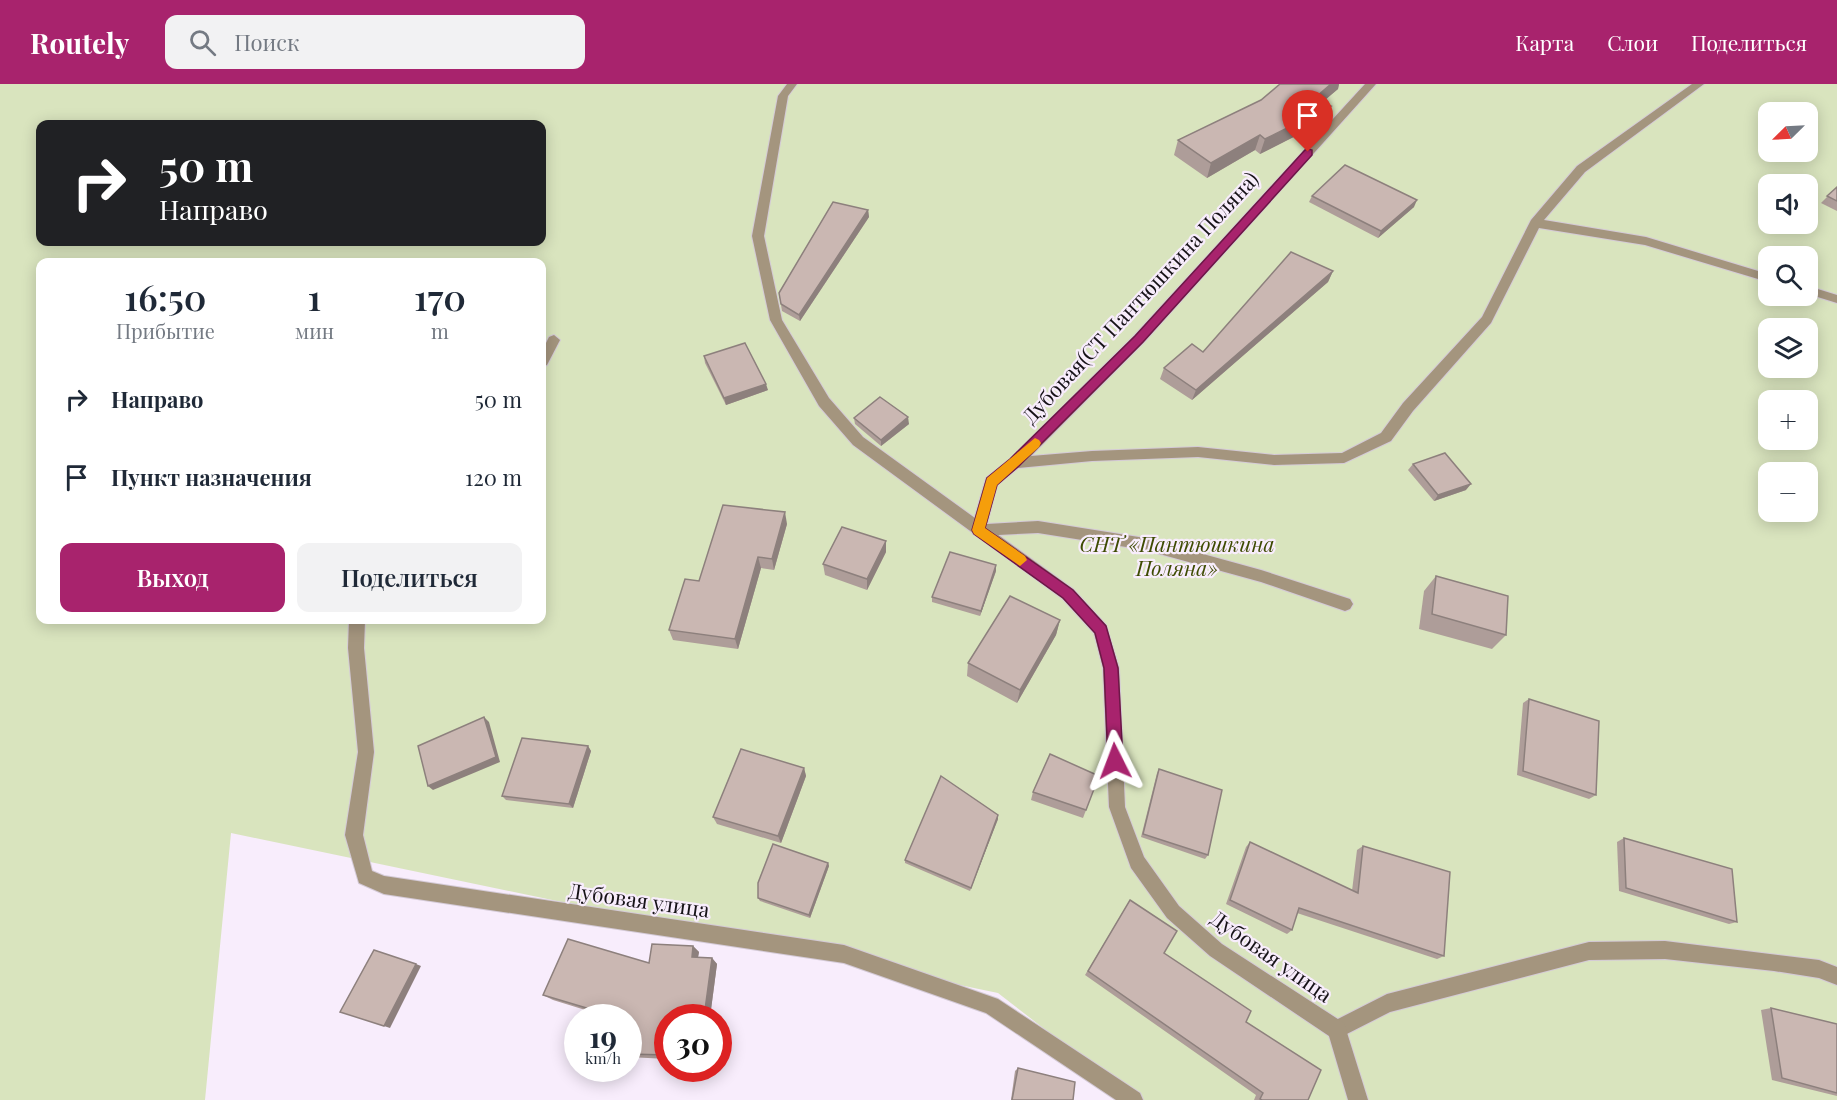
<!DOCTYPE html>
<html lang="ru">
<head>
<meta charset="utf-8">
<style>
	body { margin:0; font-family:"Playfair Display",serif; background:#f2f2f3; color:#1f2937; height:100vh; display:flex; flex-direction:column; font-size:22px; white-space:nowrap }
	* { box-sizing:border-box; margin:0 }
	p { font-size:20px; color:#747a83 }
	.icon { flex:none; width:33px; height:33px; fill:none; stroke:currentColor; stroke-width:2; stroke-linecap:round; stroke-linejoin:round }
	.map { position:relative; flex:1; overflow:hidden }
	.drawer { position:absolute; left:36px; top:174px; width:510px; height:366px; display:flex; flex-direction:column; background:#fff; border-radius:12px; box-shadow:0 3px 15px #0003 }
	.drawer>* { flex:none }
	.top-card { position:absolute; left:36px; top:36px; width:510px; height:126px; border-radius:12px; box-shadow:0 3px 15px #0003; background:#202124; color:#fff; overflow:hidden }
	.needle { width:39px; rotate:246deg }
	.tools { position:absolute; left:1758px; top:18px; display:grid; gap:12px }
	.tools a { display:grid; place-items:center; width:60px; height:60px; border-radius:12px; background:#fff; box-shadow:0 3px 15px #0003; font-size:30px }
	.speed { position:absolute; left:564px; top:920px; display:flex; gap:12px; font-size:30px; font-weight:700; text-align:center }
	.speed>* { display:grid; place-content:center; width:78px; height:78px; border-radius:50%; background:#fff; box-shadow:0 3px 15px #0003; line-height:1 }
	.speed small { font-size:15px; font-weight:400 }
	.speed .limit { border:9px solid #d22; background:#fff; color:#111 }
	.pin { position:absolute; display:grid; place-items:center; width:51px; height:51px; color:#fff; margin:-62px -26px; border-radius:50% 50% 50% 0; rotate:-45deg; box-shadow:0 0 6px #0007 }
	.pin .icon { rotate:45deg }
	.me { position:absolute; width:66px; margin:-33px; rotate:357deg; stroke-linejoin:round; filter:drop-shadow(0 0 4px #0008) }
	.turn { display:flex; align-items:center; gap:21px; height:126px; padding:0 24px; font-size:27px }
	.turn .icon { width:78px; height:78px; stroke-width:2.5 }
	.turn b { display:block; font-size:42px; line-height:51px }
	.eta { display:flex; justify-content:space-evenly; align-items:center; height:102px; text-align:center }
	.eta b { font-size:36px; font-weight:600; line-height:42px }
	.button { display:flex; gap:12px; margin-top:auto; padding:12px 24px }
	.button a { flex:1; height:69px; border-radius:12px; background:#a8236d; color:#fff; font-size:24px; font-weight:600; line-height:69px; text-align:center }
	.button a+a { background:#f2f2f3; color:#1f2937 }
	ul { padding:0; list-style:none }
	li { display:flex; align-items:center; gap:18px; height:78px; padding:0 24px }
	li div { flex:1 }
	li b { display:block; font-size:22px }
	li em { font-style:normal }
	header { display:flex; align-items:center; gap:36px; box-sizing:border-box; height:84px; padding:0 30px; background:#a8236d; color:#fff }
	header strong { font-size:28px }
	nav { display:flex; gap:33px; margin-inline-start:auto; font-size:21px }
	.search { width:420px; height:54px; background:#f2f2f3; display:flex; align-items:center; gap:15px; box-sizing:border-box; padding:0 21px; border-radius:12px; color:#747a83; font-size:22px }
	.map>svg:first-child { display:block }
</style>
</head>
<body>
<header>
<strong>Routely</strong>
<div class="search"><svg class="icon" aria-label="search" viewBox="0 0 24 24"><circle cx="10" cy="10" r="6"/><path d="M15 15l6 6"/></svg>Поиск</div>
<nav><a>Карта</a><a>Слои</a><a>Поделиться</a></nav>
</header>
<div class="map">
<svg width="1837" height="1016" viewBox="0 0 1837 1016">
	<rect width="100%" height="100%" fill="#f8edfc"/>
	<path fill="#d9e4be" fill-rule="evenodd" d="M0,0H1837V1016H1136L998,909L231,749L205,1016H0ZM1768,28H1808V68H1768ZM40,40H542V158H40ZM1768,100H1808V140H1768ZM1768,172H1808V212H1768ZM40,178H542V536H40ZM1768,244H1808V284H1768ZM1768,316H1808V356H1768ZM1768,388H1808V428H1768Z"/>
	<g fill="none" stroke-linecap="round" stroke-linejoin="round">
		<defs>
			<g id="lane">
				<polygon points="1365,0 1376,0 1144,258 1031,372 1092,367 1198,363 1274,371 1342,369 1381,349 1403,319 1482,233 1531,136 1577,82 1692,0 1704,0 1585,88 1544,136 1646,153 1768,190 1768,198 1645,161 1539,144 1491,239 1413,327 1391,357 1344,379 1274,381 1198,373 1092,377 1018,384 997,401 987,440 1038,437 1145,454 1261,486 1350,515 1353,520 1350,525 1345,527 1261,498 1145,466 1038,449 978,452 973,450 971,446 986,394 1010,375 1134,252"/>
				<polygon points="1808,202 1837,211 1837,219 1808,210"/>
				<polygon points="1665,857 1819,876 1837,883 1837,901 1819,894 1774,887 1665,875 1589,876 1390,928 1337,955 1330,953 1328,946 1330,939 1387,910 1589,858"/>
			</g>
			<g id="street">
				<polygon points="787,0 797,0 788,12 764,152 782,236 829,314 863,353 1073,505 1106,541 1119,584 1125,723 1144,773 1179,822 1222,860 1344,939 1368,1016 1348,1016 1329,952 1210,872 1167,834 1131,784 1109,723 1103,584 1094,549 1063,515 853,361 819,322 770,236 752,152 778,12"/>
				<polygon points="554,251 560,256 547,281 542,283 542,267 549,253"/>
				<polygon points="349,536 365,536 364,564 374,668 363,751 372,787 384,792 844,861 998,915 1140,1009 1143,1016 1116,1016 986,929 844,879 384,810 359,799 345,751 358,668 348,564"/>
			</g>
		</defs>
		<use href="#lane" stroke="#d4cad7" stroke-width="2"/>
		<use href="#street" stroke="#d4cad7" stroke-width="2"/>
		<use href="#lane" fill="#a4957e" fill-rule="evenodd"/>
		<use href="#street" fill="#a4957e" fill-rule="evenodd"/>
	</g>
	<g fill="#ae9d99">
		<polygon points="1280,0 1339,0 1338,5 1322,18 1325,37 1260,70 1255,66 1207,94 1174,71 1178,56 1261,16"/>
		<polygon points="1837,103 1837,127 1821,119"/>
		<polygon points="1312,112 1414,123 1378,154 1309,118"/>
		<polygon points="868,126 869,133 800,237 782,227 779,209"/>
		<polygon points="1333,187 1328,198 1192,316 1160,295 1164,284 1203,268"/>
		<polygon points="704,272 768,306 726,321 705,279"/>
		<polygon points="854,334 909,340 881,362 855,340"/>
		<polygon points="1413,380 1466,406 1434,417 1408,386"/>
		<polygon points="787,440 774,486 761,484 738,565 673,556 669,546 699,497"/>
		<polygon points="886,468 867,506 825,491 823,480"/>
		<polygon points="996,487 980,532 932,518 932,513"/>
		<polygon points="1436,492 1506,551 1492,565 1419,545 1424,507"/>
		<polygon points="1060,536 1056,551 1017,619 967,592 968,579"/>
		<polygon points="1529,615 1596,711 1589,715 1517,691 1523,619"/>
		<polygon points="588,662 591,667 573,724 506,716 502,712"/>
		<polygon points="804,684 806,692 781,759 717,740 713,733"/>
		<polygon points="1159,685 1208,771 1205,775 1141,753 1157,689"/>
		<polygon points="1099,692 1083,734 1031,716 1033,708"/>
		<polygon points="998,735 970,807 905,779 905,776"/>
		<polygon points="1624,754 1737,838 1729,840 1619,807 1617,758"/>
		<polygon points="1250,758 1352,807 1357,766 1363,762 1444,872 1437,875 1297,829 1292,846 1287,850 1226,820 1246,763"/>
		<polygon points="828,779 829,782 810,834 760,817 758,814"/>
		<polygon points="1130,816 1164,869 1246,938 1308,1016 1254,1016 1256,1011 1085,891"/>
		<polygon points="693,862 699,868 698,873 712,874 717,880 710,933 668,933 668,975 628,973 628,933 608,933 553,916 543,911 649,879"/>
		<polygon points="1771,924 1837,940 1837,1012 1772,996 1761,926"/>
		<polygon points="1018,984 1073,1016 1011,1016 1015,987"/>
	</g>
	<g fill="#8d807d">
		<polygon points="1331,0 1339,0 1338,5 1311,28 1316,13"/>
		<polygon points="1331,22 1325,37 1260,70 1265,55"/>
		<polygon points="1260,51 1255,66 1207,94 1211,79"/>
		<polygon points="1417,116 1414,123 1378,154 1381,147"/>
		<polygon points="868,126 869,133 800,237 799,231"/>
		<polygon points="1333,187 1328,198 1192,316 1196,306"/>
		<polygon points="766,300 768,306 726,321 724,314"/>
		<polygon points="908,333 909,340 881,362 881,356"/>
		<polygon points="1471,400 1466,406 1434,417 1438,411"/>
		<polygon points="785,428 787,440 774,486 772,475"/>
		<polygon points="886,457 886,468 867,506 867,495"/>
		<polygon points="758,473 761,484 738,565 735,555"/>
		<polygon points="996,481 996,487 980,532 981,527"/>
		<polygon points="542,488 546,506 542,507"/>
		<polygon points="1060,536 1056,551 1017,619 1020,606"/>
		<polygon points="484,633 489,638 500,678 433,706 428,702"/>
		<polygon points="588,662 591,667 573,724 569,720"/>
		<polygon points="804,684 806,692 781,759 778,752"/>
		<polygon points="998,731 998,735 970,807 971,804"/>
		<polygon points="828,779 829,782 810,834 809,831"/>
		<polygon points="693,862 699,868 697,879 692,873"/>
		<polygon points="712,874 717,880 710,933 704,933"/>
		<polygon points="416,880 421,882 390,944 384,942"/>
	</g>
	<g fill="#cab7b2" stroke="#8d807d" stroke-width="1.5">
		<polygon points="1280,0 1331,0 1316,13 1318,17 1331,22 1265,55 1260,51 1211,79 1178,56 1261,16"/>
		<polygon points="1345,81 1417,116 1381,147 1312,112"/>
		<polygon points="1837,103 1837,117 1827,112"/>
		<polygon points="833,118 868,126 799,231 781,220 779,209"/>
		<polygon points="1291,168 1333,187 1196,306 1164,284 1192,260 1203,268"/>
		<polygon points="745,259 766,300 724,314 704,272"/>
		<polygon points="880,313 908,333 881,356 854,334"/>
		<polygon points="1445,369 1471,400 1438,411 1413,380"/>
		<polygon points="723,421 785,428 772,475 758,473 735,555 669,546 685,495 699,497"/>
		<polygon points="842,443 886,457 867,495 823,480"/>
		<polygon points="950,468 996,481 981,527 932,513"/>
		<polygon points="1436,492 1508,512 1506,551 1432,530"/>
		<polygon points="1010,512 1060,536 1020,606 968,579"/>
		<polygon points="1529,615 1599,637 1596,711 1523,687"/>
		<polygon points="484,633 496,673 428,702 418,662"/>
		<polygon points="522,654 588,662 569,720 502,712"/>
		<polygon points="741,665 804,684 778,752 713,733"/>
		<polygon points="1050,670 1099,692 1086,726 1033,708"/>
		<polygon points="1159,685 1222,706 1208,771 1143,750"/>
		<polygon points="941,692 998,731 971,804 905,776"/>
		<polygon points="1624,754 1732,785 1737,838 1626,804"/>
		<polygon points="1250,758 1358,809 1363,762 1450,788 1444,872 1299,824 1292,846 1230,816"/>
		<polygon points="773,760 828,779 809,831 758,814 758,799"/>
		<polygon points="1130,816 1177,847 1164,869 1251,927 1246,938 1321,986 1308,1016 1262,1016 1260,1015 1263,1009 1088,887"/>
		<polygon points="568,855 649,879 652,860 693,862 692,873 712,874 704,933 668,933 668,971 628,970 628,933 609,933 610,931 543,911"/>
		<polygon points="374,866 416,880 384,942 340,928"/>
		<polygon points="1771,924 1837,940 1837,1009 1782,994"/>
		<polygon points="1018,984 1075,998 1073,1016 1012,1016"/>
	</g>
	<polygon fill="#a8236d" stroke="#6d1747" stroke-width="1.5" points="1308,65 1312,66 1312,71 1143,258 1019,382 997,401 985,444 1073,506 1106,542 1118,584 1123,677 1120,682 1115,684 1110,682 1108,677 1104,584 1095,549 1063,514 974,450 972,446 987,394 1010,375 1135,252 1305,66"/>
	<polygon fill="#f59e0b" points="1035,354 1039,356 1041,359 1039,363 997,401 985,444 1025,472 1027,476 1020,482 974,450 972,446 987,394"/>
	<g text-anchor="middle" stroke-width="4.5" stroke-linejoin="round" paint-order="stroke">
		<g font-size="21" fill="#161217" stroke="#f8edfc">
			<text transform="translate(1141 214) rotate(-47)" y="7">Дубовая(СТ Пантюшкина Поляна)</text>
			<text transform="translate(639 817) rotate(8)" y="7">Дубовая улица</text>
			<text transform="translate(1271 873) rotate(35)" y="7">Дубовая улица</text>
		</g>
		<g font-size="21" font-style="italic" fill="#3e4b02" stroke="#f8edfc">
			<text x="1177" y="468">СНТ «Пантюшкина<tspan x="1177" dy="24">Поляна»</tspan></text>
		</g>
	</g>
</svg>
<div class="tools">
<a><svg class="needle" viewBox="-14 -14 28 28"><path d="M0-13l5 13h-10z" fill="#e53935"/><path d="M0 13l5-13h-10z" fill="#747a83"/></svg></a>
<a><svg class="icon" aria-label="sound" viewBox="0 0 24 24"><path d="M4 9h4l5-4v14l-5-4H4zM17 9q2 3 0 6"/></svg></a>
<a><svg class="icon" aria-label="search" viewBox="0 0 24 24"><circle cx="10" cy="10" r="6"/><path d="M15 15l6 6"/></svg></a>
<a><svg class="icon" aria-label="layers" viewBox="0 0 24 24"><path d="M12 4l9 5-9 5-9-5zM3 14l9 5 9-5"/></svg></a>
<a>+</a>
<a>−</a>
</div>
<div class="speed"><div>19<small>km/h</small></div><div class="limit">30</div></div>
<div class="pin" style="left:1308px;top:68px;background:#d93025"><svg class="icon" aria-label="arrive" viewBox="0 0 24 24"><path d="M6 21V4h12l-3 4 3 4H6"/></svg></div>
<svg class="me" style="left:1115px;top:677px" viewBox="-20 -20 40 40"><path d="M0-17L14 15 0 8-14 15z" fill="#a8236d" stroke="#fff" stroke-width="4"/></svg>
<div class="top-card">
<div class="turn"><svg class="icon" aria-label="right" viewBox="0 0 24 24"><path d="M7 20v-9h11M14 6l5 5-5 5"/></svg><div><b>50 m</b>Направо</div></div>
</div>
<section class="drawer">
<div class="eta">
<div><b>16:50</b><p>Прибытие</p></div>
<div><b>1</b><p>мин</p></div>
<div><b>170</b><p>m</p></div>
</div>
<ul>
<li><svg class="icon" aria-label="right" viewBox="0 0 24 24"><path d="M7 20v-9h11M14 6l5 5-5 5"/></svg><div><b>Направо</b></div><em>50 m</em></li>
<li><svg class="icon" aria-label="arrive" viewBox="0 0 24 24"><path d="M6 21V4h12l-3 4 3 4H6"/></svg><div><b>Пункт назначения</b></div><em>120 m</em></li>
</ul>
<div class="button"><a>Выход</a><a>Поделиться</a></div>
</section>
</div>
</body>
</html>
